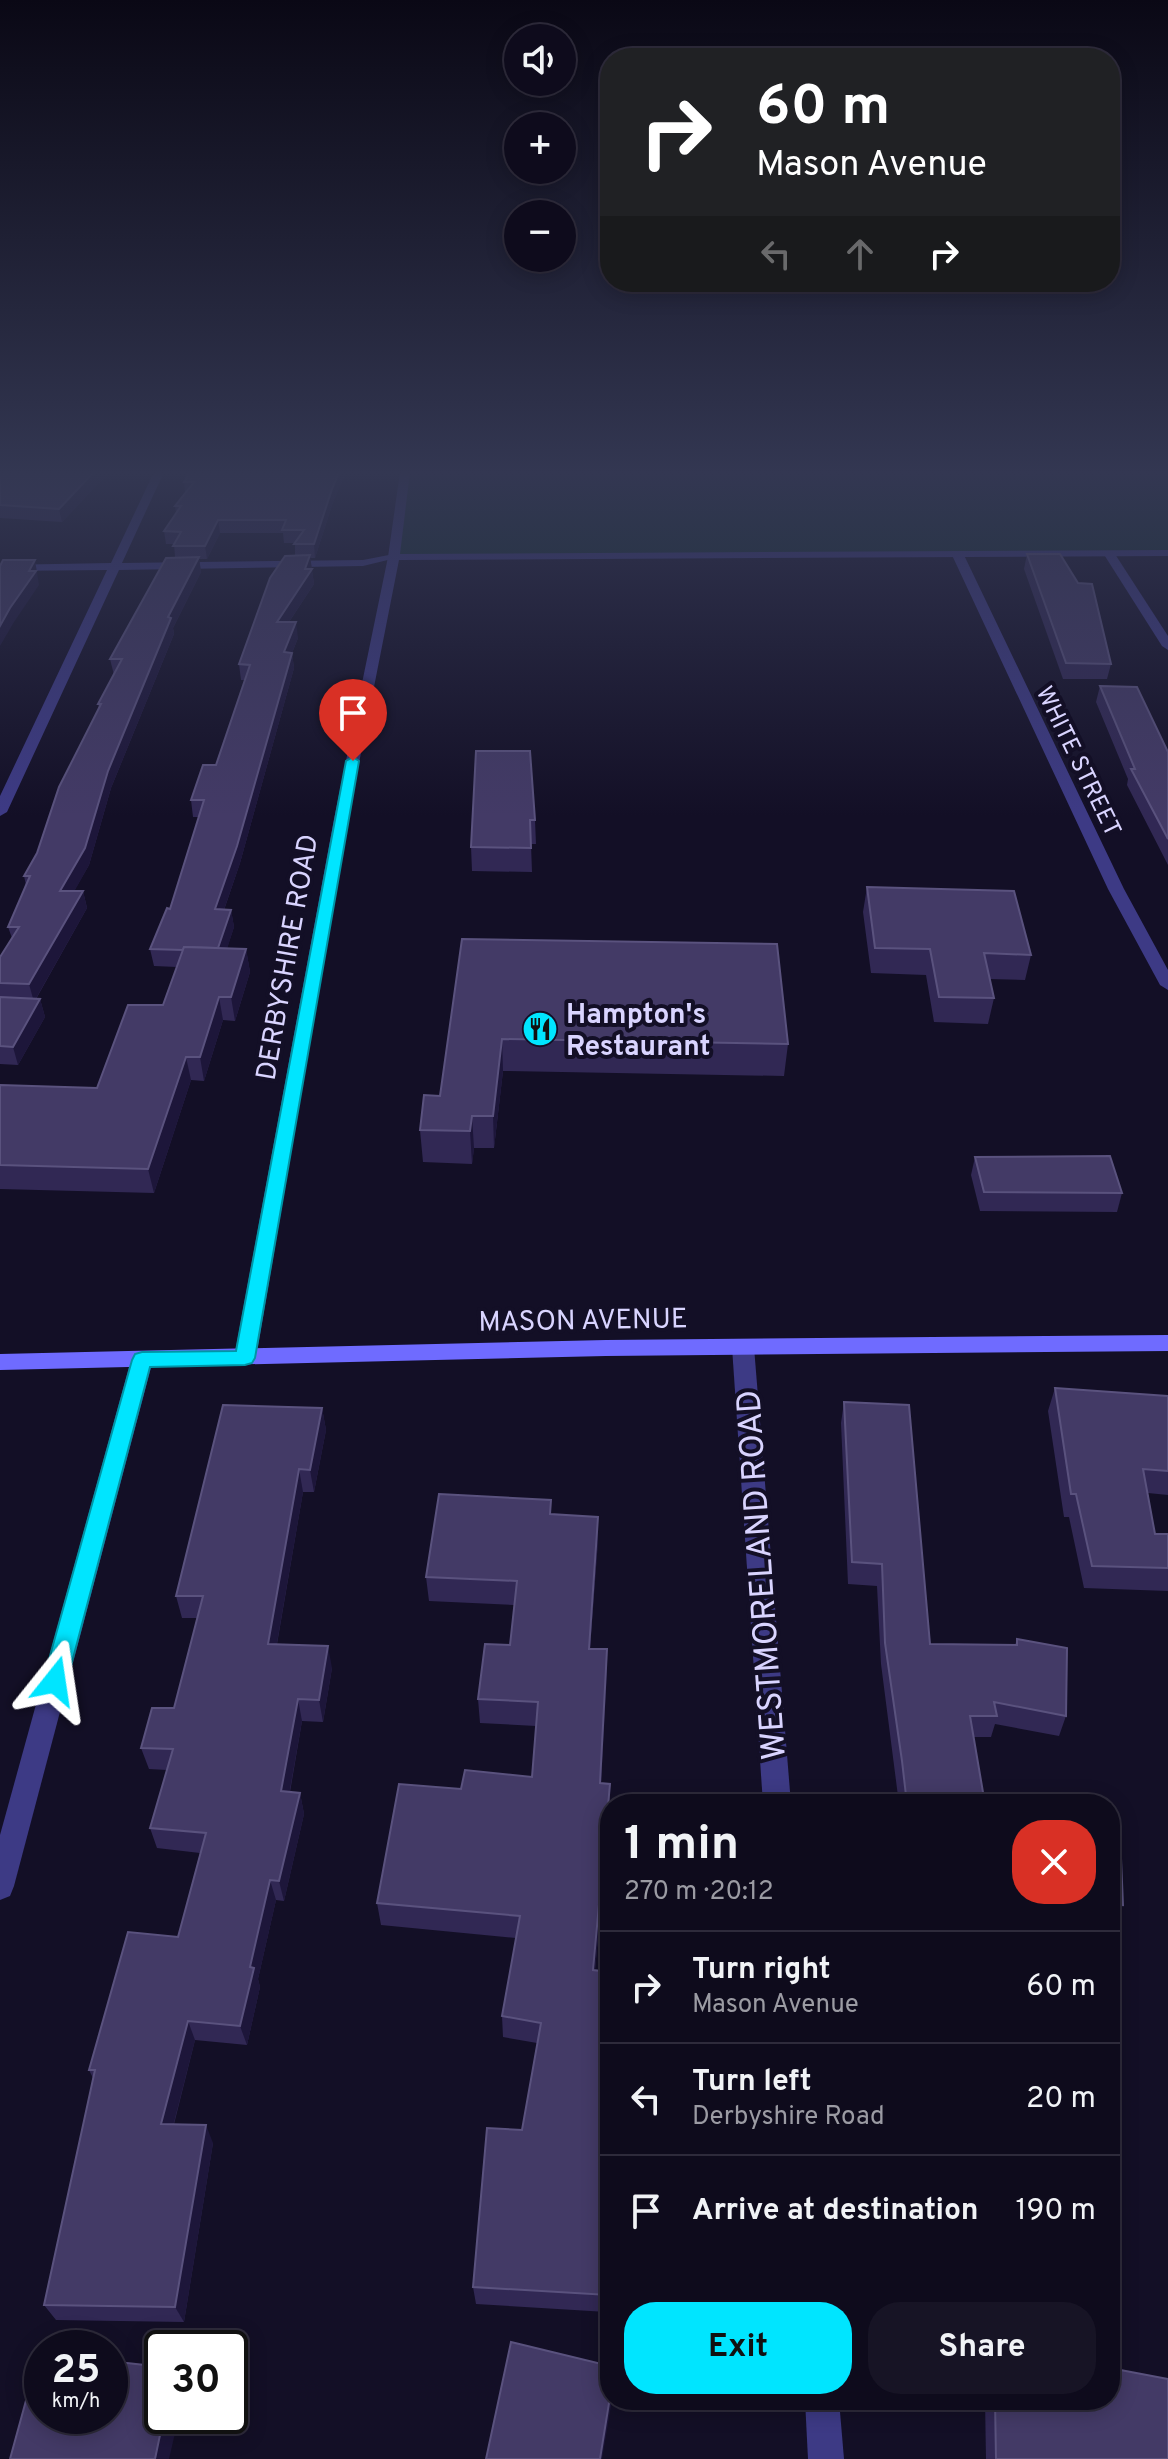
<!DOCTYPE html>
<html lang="en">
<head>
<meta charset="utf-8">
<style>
	body { margin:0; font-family:Overpass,sans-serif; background:#171425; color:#f1f3f6; height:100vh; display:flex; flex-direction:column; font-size:30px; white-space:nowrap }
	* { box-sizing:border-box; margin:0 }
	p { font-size:26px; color:#9b9ba3 }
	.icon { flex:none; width:44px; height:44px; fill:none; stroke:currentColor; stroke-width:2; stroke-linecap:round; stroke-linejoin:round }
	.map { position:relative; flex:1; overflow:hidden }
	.side { position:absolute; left:600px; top:1794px; width:520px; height:616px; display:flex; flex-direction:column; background:#0e0b1c; border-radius:32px; box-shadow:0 4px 20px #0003,0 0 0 2px #2e2b3b }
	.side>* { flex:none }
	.top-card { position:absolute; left:600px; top:48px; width:520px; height:244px; border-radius:32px; box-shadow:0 4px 20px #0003,0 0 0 2px #2e2b3b; background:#202124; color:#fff; overflow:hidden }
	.controls { position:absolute; left:504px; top:24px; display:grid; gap:16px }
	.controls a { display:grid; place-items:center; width:72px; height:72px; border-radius:50%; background:#0e0b1c; box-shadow:0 4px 20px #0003,0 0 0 2px #2e2b3b; font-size:40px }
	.speed { position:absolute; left:24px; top:2330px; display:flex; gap:16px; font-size:40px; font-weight:700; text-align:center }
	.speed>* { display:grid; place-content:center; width:104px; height:104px; border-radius:50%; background:#0e0b1c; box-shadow:0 4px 20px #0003,0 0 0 2px #2e2b3b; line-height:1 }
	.speed small { font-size:20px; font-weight:400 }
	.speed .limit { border:4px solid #111; border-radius:12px; background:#fff; color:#111 }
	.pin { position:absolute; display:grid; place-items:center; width:68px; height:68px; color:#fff; margin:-82px -34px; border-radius:50% 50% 50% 0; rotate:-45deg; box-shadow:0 0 8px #0007 }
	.pin .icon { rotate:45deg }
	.me { position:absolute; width:88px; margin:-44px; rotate:15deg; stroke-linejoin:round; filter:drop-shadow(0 0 6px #0008) }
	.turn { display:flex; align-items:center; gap:28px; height:168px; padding:0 24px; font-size:36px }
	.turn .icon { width:104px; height:104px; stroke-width:2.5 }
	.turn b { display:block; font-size:56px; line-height:68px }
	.lanes { display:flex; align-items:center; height:76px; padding:0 24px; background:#0003; justify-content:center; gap:40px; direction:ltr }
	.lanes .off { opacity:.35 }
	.round { display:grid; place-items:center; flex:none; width:84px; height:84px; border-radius:32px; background:#171425 }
	.head { display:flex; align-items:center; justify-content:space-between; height:136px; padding:0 24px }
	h1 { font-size:48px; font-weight:700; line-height:60px }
	.primary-button { display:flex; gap:16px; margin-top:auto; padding:16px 24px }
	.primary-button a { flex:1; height:92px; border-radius:32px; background:#00e5ff; color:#111; font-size:32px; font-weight:700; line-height:92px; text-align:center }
	.primary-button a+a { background:#171425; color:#f1f3f6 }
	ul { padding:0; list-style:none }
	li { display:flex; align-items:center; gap:24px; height:112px; padding:0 24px; border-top:2px solid #2e2b3b }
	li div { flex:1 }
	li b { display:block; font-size:30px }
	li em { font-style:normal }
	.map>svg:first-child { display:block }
</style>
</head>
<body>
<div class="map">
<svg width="1168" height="2459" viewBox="0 0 1168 2459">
	<rect width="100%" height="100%" fill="#130f26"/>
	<polygon fill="#12302f" points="405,472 1168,472 1168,553 394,557"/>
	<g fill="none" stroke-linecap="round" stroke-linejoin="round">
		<g fill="#3d3a85" fill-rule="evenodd">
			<polygon points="154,472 164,472 122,563 363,560 394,554 400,557 363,566 119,570 7,812 0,816 0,796 107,570 0,571 0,565 111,563"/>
			<polygon points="953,551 963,553 1124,889 1168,970 1168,990 1160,985 1108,889 951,553"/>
			<polygon points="1105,551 1113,551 1168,636 1168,650 1162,646 1103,553"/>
			<polygon points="743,1339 751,1341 754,1347 791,1804 763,1804 732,1347 735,1341"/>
			<polygon points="142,1352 150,1354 153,1360 14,1886 10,1896 0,1900 0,1835 131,1360 134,1354"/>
			<polygon points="805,2400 839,2400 844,2459 808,2459"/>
		</g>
		<polygon fill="#3d3a85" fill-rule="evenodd" points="400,472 410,472 400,554 1168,550 1168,556 399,560 348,819 256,1358 253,1364 237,1364 234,1358 334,819 388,557"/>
		<polygon fill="#6f6bff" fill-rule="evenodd" points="1168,1335 1168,1351 606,1356 0,1370 0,1354 606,1340"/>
	</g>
	<g fill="#312854">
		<polygon points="0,472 109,472 62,522 0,518"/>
		<polygon points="190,472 346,472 333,502 315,558 310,558 314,584 289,622 298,638 292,653 294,668 240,863 224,910 231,910 234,927 227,948 246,949 250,972 235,1021 223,1020 204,1081 191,1080 154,1193 0,1189 0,1085 97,1088 163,1005 177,967 154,966 150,949 170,909 199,817 193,817 191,800 216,765 245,680 241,680 239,664 295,555 295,543 284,543 283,533 220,533 207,559 199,559 201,572 173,628 174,634 111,788 89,865 74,891 83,891 87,908 36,999 40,999 45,1017 18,1065 0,1064 0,957 12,938 8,927 26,885 24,876 37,853 99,708 98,704 114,675 110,659 175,557 174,544 166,544 164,531 176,513 175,506 185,493 184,482"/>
		<polygon points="1027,554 1111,664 1107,679 1063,679 1024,569"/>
		<polygon points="1100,686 1168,752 1168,865 1127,785 1128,779 1096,702"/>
		<polygon points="476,751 535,820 536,844 531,844 532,872 472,871 471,847"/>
		<polygon points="867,887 1031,955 1025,980 989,979 994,998 988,1024 934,1022 926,975 871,973 863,912"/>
		<polygon points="462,939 788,1044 784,1076 503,1071 494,1148 474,1148 472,1164 423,1162 420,1130 440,1096"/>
		<polygon points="975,1157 1122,1193 1117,1212 980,1211 971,1175"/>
		<polygon points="1055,1388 1168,1396 1168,1495 1148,1493 1155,1534 1168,1534 1168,1591 1084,1588 1069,1517 1064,1517 1048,1411"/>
		<polygon points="844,1402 930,1644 1015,1645 1017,1639 1066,1716 1059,1736 995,1724 991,1737 973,1737 985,1804 899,1804 881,1664 877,1586 848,1584 841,1423"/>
		<polygon points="322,1408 326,1430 314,1492 303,1492 277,1644 332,1668 323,1722 302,1721 290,1792 300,1793 304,1814 284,1901 276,1900 258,1979 260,1987 247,2045 195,2040 174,2124 213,2143 184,2322 56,2320 44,2305 93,2078 89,2070 178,1937 200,1853 157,1848 150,1828 167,1770 149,1769 141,1748 174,1708 197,1618 182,1618 176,1596"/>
		<polygon points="551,1500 551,1514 598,1541 590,1649 607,1649 601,1783 610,1784 610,1807 595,1970 610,1972 610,2237 607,2312 476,2304 473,2287 522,2130 537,2043 503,2037 502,2016 516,1938 381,1925 377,1903 461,1789 532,1777 536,1726 480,1723 478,1699 510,1645 514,1605 429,1601 426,1577"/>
		<polygon points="1110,1833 1123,1905 1114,1925 1110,1924"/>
		<polygon points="985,2400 1110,2400 1168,2459 986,2459"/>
	</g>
	<g fill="#1d163a">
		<polygon points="94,472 109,472 62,522 59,509"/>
		<polygon points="339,472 346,472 333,502 315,558 314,544 332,489"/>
		<polygon points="218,520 220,533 207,559 205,546"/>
		<polygon points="310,555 314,584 279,637 277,622 305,569"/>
		<polygon points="199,557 201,572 173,628 174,634 111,788 89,865 65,908 60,891 168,617"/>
		<polygon points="35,560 39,585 14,622 0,646 0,626"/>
		<polygon points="296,622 298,638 286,668 284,652"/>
		<polygon points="292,653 294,668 240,863 218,927 215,909"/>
		<polygon points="83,891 87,908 34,1002 29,984"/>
		<polygon points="231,910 234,927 221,968 218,950"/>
		<polygon points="246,949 250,972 235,1021 231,997"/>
		<polygon points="219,997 223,1020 204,1081 200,1057"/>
		<polygon points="40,999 45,1017 18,1065 13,1047"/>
		<polygon points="502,1039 503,1071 494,1148 493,1116"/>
		<polygon points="186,1057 191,1080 154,1193 148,1169"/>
		<polygon points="472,1116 474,1148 472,1164 470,1131"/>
		<polygon points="322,1408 326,1430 314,1492 310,1470"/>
		<polygon points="299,1469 303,1492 273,1666 268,1644"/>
		<polygon points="598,1517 598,1541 588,1672 589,1649"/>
		<polygon points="328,1646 332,1668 323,1722 319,1700"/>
		<polygon points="607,1649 607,1673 600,1806 600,1783"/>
		<polygon points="298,1699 302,1721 286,1812 281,1791"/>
		<polygon points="610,1784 610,1807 593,1991 593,1970"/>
		<polygon points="300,1793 304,1814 284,1901 279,1881"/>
		<polygon points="270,1880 276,1900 258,1979 260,1987 247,2045 240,2026 250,1967"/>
		<polygon points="188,2021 195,2040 169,2142 161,2124"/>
		<polygon points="206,2125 213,2143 184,2322 175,2307"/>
		<polygon points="610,2400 612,2400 602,2459 600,2459"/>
		<polygon points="164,2416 179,2416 169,2459 155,2459"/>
	</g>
	<g fill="#433a66" stroke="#5a527e" stroke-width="2">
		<polygon points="0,472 94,472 59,509 0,505"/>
		<polygon points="190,472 339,472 332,489 314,544 294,544 304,530 282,530 286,520 218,520 205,546 173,546 181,532 164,531 181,506 175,506 194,482 184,482"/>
		<polygon points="1027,554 1060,554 1078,583 1092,584 1111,664 1066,663"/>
		<polygon points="310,555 305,569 312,569 277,622 296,622 284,652 292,653 237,846 215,909 231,910 218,948 184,947 183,950 150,949 167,908 170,909 204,800 191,800 203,765 216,765 250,665 239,664 270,578 285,556"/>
		<polygon points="199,557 168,617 171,618 108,771 85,848 60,891 83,891 29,984 0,983 0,957 19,927 8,927 30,876 24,876 37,853 59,787 101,704 98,704 122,659 110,659 166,558"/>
		<polygon points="3,560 35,560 29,571 36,571 10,608 0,626 0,566"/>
		<polygon points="1100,686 1137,687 1168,752 1168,839 1131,769 1135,769"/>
		<polygon points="476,751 530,751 535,820 530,820 531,848 471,847"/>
		<polygon points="867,887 1014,891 1031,955 984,953 994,998 939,997 930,949 875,948"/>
		<polygon points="462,939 777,944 788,1044 502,1039 493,1116 472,1116 470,1131 420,1130 424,1095 440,1096"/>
		<polygon points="184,947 246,949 231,997 219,997 200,1057 186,1057 148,1169 0,1165 0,1085 97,1088 128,1005 163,1005"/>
		<polygon points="0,997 40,999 13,1047 0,1046"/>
		<polygon points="1110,1156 1122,1193 984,1192 975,1157"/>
		<polygon points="1055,1388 1168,1396 1168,1471 1143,1469 1155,1534 1168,1534 1168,1568 1092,1566 1076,1494 1071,1494"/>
		<polygon points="844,1402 909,1405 930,1644 1017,1645 1017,1639 1067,1648 1066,1716 994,1702 997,1716 970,1716 985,1804 907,1804 902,1761 885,1643 882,1564 852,1562"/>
		<polygon points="223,1405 322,1408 310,1470 299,1469 268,1644 328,1646 319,1700 298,1699 281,1791 300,1793 279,1881 270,1880 250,1967 254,1968 240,2026 188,2021 161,2124 206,2125 175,2307 44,2305 95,2070 89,2070 128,1932 178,1937 206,1833 150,1828 173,1749 141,1748 152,1708 174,1708 203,1596 176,1596"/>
		<polygon points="439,1494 551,1500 550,1514 598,1517 589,1649 607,1649 600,1783 610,1784 593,1970 610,1972 610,2115 607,2135 610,2135 610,2236 608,2295 473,2287 487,2128 522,2130 541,2023 502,2016 520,1916 377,1903 399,1784 461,1789 465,1770 532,1777 538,1702 478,1699 485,1644 510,1645 517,1581 426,1577"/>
		<polygon points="1110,1833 1120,1835 1123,1905 1110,1903"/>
		<polygon points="511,2342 610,2366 610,2397 600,2459 486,2459"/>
		<polygon points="39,2353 42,2354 42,2416 110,2416 110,2361 162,2367 162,2416 164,2416 155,2459 10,2459"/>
		<polygon points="1110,2368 1168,2379 1168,2459 996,2459 995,2400 1110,2400"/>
	</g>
	<linearGradient id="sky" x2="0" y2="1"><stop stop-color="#0a0815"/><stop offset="0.58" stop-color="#333752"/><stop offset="1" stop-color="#333752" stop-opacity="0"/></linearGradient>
	<rect width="1168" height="816" fill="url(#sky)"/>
	<polygon fill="#00e5ff" stroke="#0095a6" stroke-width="2" points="353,757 359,761 255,1358 252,1363 245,1365 150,1367 67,1681 63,1688 55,1691 47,1688 43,1681 132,1360 135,1354 142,1352 236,1351 346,761"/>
	<defs>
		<symbol id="restaurant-disc" viewBox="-11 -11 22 22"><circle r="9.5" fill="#00e5ff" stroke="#130f26"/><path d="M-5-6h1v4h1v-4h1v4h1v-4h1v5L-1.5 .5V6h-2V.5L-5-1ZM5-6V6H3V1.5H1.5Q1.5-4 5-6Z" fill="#111"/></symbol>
	</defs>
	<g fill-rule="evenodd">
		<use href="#restaurant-disc" x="520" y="1009" width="40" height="40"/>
	</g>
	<g text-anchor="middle" stroke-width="8" stroke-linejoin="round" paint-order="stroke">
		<g font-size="24" fill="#d9d4ff" stroke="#130f26">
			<text transform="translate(1079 761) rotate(64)" y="8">WHITE STREET</text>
		</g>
		<g font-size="28" fill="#d9d4ff" stroke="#130f26">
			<text transform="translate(286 957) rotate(-80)" y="10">DERBYSHIRE ROAD</text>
			<text transform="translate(583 1319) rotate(-1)" y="10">MASON AVENUE</text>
		</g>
		<g font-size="28" font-weight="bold" fill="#d9d4ff" stroke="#130f26" text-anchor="start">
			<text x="566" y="1023">Hampton's<tspan x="566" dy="32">Restaurant</tspan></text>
		</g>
		<g font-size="34" fill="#d9d4ff" stroke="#130f26">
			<text transform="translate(760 1575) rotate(-94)" y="12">WESTMORELAND ROAD</text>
		</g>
	</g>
</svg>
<div class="controls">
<a><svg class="icon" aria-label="sound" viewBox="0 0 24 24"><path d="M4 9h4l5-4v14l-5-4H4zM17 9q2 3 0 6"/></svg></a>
<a>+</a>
<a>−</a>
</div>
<div class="speed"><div>25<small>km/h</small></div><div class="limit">30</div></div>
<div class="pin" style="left:353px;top:761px;background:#d93025"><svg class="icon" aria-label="arrive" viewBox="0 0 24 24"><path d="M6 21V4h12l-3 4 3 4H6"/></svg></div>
<svg class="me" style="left:55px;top:1681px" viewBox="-20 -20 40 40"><path d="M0-17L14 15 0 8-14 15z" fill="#00e5ff" stroke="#fff" stroke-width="4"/></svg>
<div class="top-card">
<div class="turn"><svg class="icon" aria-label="right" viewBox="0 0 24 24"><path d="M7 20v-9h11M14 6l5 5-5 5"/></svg><div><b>60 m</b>Mason Avenue</div></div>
<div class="lanes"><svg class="icon off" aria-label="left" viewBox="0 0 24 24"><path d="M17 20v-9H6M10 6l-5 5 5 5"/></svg><svg class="icon off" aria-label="ahead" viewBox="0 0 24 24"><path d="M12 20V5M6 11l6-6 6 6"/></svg><svg class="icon" aria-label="right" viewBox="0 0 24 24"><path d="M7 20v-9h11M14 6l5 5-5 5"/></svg></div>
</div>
<section class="side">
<div class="head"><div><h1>1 min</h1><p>270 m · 20:12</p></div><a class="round" style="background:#d93025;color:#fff"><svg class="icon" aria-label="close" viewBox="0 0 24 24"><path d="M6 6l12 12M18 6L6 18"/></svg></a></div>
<ul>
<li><svg class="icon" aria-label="right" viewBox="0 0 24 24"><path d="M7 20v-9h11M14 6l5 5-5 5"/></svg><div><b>Turn right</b><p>Mason Avenue</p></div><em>60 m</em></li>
<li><svg class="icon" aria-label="left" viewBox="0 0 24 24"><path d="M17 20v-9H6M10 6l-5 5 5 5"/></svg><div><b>Turn left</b><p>Derbyshire Road</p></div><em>20 m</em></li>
<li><svg class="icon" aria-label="arrive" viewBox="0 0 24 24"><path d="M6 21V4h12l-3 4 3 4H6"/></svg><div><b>Arrive at destination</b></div><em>190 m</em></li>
</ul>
<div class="primary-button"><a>Exit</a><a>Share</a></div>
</section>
</div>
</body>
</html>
